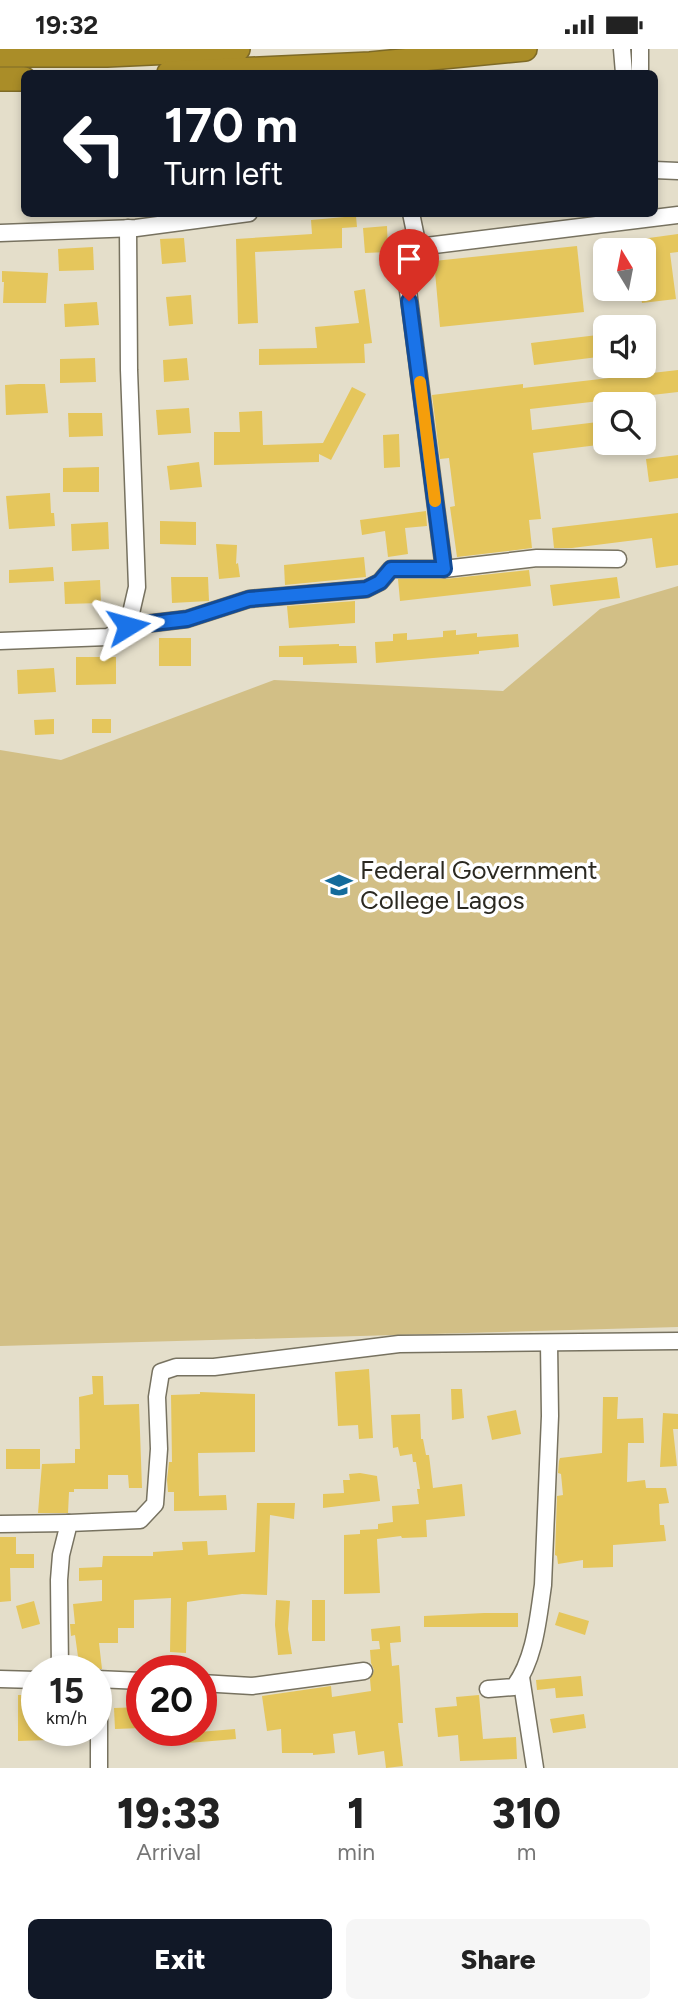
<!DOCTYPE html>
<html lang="en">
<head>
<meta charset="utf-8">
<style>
	body { margin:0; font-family:Figtree,sans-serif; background:#f6f6f6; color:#222; height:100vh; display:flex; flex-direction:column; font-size:26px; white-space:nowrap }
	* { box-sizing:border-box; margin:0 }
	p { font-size:23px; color:#767676 }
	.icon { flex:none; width:38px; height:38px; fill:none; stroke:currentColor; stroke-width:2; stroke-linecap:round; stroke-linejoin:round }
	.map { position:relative; height:1719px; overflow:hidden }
	.drawer { display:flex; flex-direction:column; background:#fff; flex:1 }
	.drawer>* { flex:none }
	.hud { position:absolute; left:21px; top:21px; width:637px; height:147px; border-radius:10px; box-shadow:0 4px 10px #0003; background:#111827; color:#fff; overflow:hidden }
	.needle { width:46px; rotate:350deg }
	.fabs { position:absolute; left:593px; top:189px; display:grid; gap:14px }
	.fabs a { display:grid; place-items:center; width:63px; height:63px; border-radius:10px; background:#fff; box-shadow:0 4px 10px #0003; font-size:35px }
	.speed { position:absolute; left:21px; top:1606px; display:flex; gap:14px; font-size:35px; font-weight:700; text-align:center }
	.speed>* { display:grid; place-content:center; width:91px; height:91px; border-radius:50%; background:#fff; box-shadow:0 4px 10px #0003; line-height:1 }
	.speed small { font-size:18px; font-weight:400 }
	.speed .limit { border:10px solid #d22; background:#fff; color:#111 }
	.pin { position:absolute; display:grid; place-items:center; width:60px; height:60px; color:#fff; margin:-72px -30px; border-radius:50% 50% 50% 0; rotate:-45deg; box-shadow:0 0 7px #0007 }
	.pin .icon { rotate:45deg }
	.me { position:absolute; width:77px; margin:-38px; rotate:82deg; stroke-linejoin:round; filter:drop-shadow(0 0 5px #0008) }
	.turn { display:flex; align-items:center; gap:24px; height:147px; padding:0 28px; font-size:32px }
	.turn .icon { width:91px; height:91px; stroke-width:2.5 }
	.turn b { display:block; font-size:49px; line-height:60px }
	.eta { display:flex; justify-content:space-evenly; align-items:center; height:119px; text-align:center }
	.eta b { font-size:42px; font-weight:800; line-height:49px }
	.cta { display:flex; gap:14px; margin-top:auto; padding:14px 28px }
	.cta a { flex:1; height:80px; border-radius:10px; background:#111827; color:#fff; font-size:28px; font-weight:800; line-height:80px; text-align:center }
	.cta a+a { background:#f6f6f6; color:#222 }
	.status { display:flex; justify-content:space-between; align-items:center; height:49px; padding:0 35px; background:#fff; direction:ltr }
	.status svg { height:19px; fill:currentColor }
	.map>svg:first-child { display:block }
</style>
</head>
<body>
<div class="status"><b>19:32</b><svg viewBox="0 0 49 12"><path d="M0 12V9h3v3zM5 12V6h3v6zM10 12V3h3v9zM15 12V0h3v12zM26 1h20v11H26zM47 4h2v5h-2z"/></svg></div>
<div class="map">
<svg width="678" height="1719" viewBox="0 0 678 1719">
	<rect width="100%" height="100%" fill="#e4deca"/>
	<polygon fill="#d2bf86" points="678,537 678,1278 0,1297 0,701 61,711 274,631 503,642 600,560"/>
	<g fill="#e5c65c">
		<polygon points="356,167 357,178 342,179 342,199 255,203 258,274 238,275 236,190 312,185 311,171"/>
		<polygon points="387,177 388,203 365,204 363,179"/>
		<polygon points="678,185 678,203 670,204 676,250 642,254 640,240 644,240 644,201 635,201 634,191"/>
		<polygon points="184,189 186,213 162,215 160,190"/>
		<polygon points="577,197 584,263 440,278 434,212"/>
		<polygon points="93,198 94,221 59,222 58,200"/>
		<polygon points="2,222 48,224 46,254 3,254 4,233 2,233"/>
		<polygon points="365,240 372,294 364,295 365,314 259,316 259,300 317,299 315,278 359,274 354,242"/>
		<polygon points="191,246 193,275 169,277 166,248"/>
		<polygon points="97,253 99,276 65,278 64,255"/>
		<polygon points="606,285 606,307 534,316 531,294"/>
		<polygon points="95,309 96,333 60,334 60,310"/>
		<polygon points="187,309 189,331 164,333 163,311"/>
		<polygon points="678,321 678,343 530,360 532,381 606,372 606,395 533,404 541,470 529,471 532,499 457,508 450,458 455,457 449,409 440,410 432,346 523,335 523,339"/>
		<polygon points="19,335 45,335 48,364 6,366 5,336"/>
		<polygon points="352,338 366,345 331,411 319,405 319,413 214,416 214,383 240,383 239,363 262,362 263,396 323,394"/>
		<polygon points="189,359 191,384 158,386 156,361"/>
		<polygon points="68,364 102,364 103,387 69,388"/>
		<polygon points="399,385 400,418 384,419 383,386"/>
		<polygon points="678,406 678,429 649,433 646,410"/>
		<polygon points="199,413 202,438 170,441 167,417"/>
		<polygon points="99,418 99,443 63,443 63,419"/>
		<polygon points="50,444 51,464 54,464 55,477 9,480 6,447"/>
		<polygon points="426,462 427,477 405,479 408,505 388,508 385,482 362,486 360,471"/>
		<polygon points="678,464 678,516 656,519 652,489 572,499 554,499 552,479"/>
		<polygon points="160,472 196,473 196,496 160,495"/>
		<polygon points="108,473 109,500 72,502 71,475"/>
		<polygon points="216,495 237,496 236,515 238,514 240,528 219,530"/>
		<polygon points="364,508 366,528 285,536 284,516"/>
		<polygon points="53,518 54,532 9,534 9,521"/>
		<polygon points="529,521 531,537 400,552 398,530 445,530"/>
		<polygon points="171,528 208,528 209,552 172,554"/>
		<polygon points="617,528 620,549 553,557 550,536"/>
		<polygon points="100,531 101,554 65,555 64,533"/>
		<polygon points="355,552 355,574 289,579 287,557"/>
		<polygon points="456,581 456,586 477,584 477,588 518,585 519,598 479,602 479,605 376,614 375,593 393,592 393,585 407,584 407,591 443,588 443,582"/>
		<rect x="159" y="589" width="32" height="28"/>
		<polygon points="339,595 339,597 356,597 357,614 303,616 303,608 279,608 279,597"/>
		<polygon points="76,608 116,608 116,635 76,636"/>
		<polygon points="54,619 56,643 18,645 17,621"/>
		<polygon points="54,670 54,685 35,686 34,671"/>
		<rect x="92" y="670" width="19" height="14"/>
		<polygon points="369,1320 373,1389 359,1390 358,1376 338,1377 335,1323"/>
		<polygon points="92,1327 103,1327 104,1356 139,1355 142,1439 129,1439 128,1426 108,1426 108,1440 74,1440 74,1443 69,1443 68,1464 38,1464 42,1415 75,1414 75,1400 80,1400 79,1348 93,1345"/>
		<polygon points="451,1340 462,1340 464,1369 452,1371"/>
		<polygon points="200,1343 255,1345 255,1403 198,1404 199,1447 226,1446 227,1461 174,1462 174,1443 168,1443 167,1431 169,1413 172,1413 171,1346 200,1345"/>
		<polygon points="603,1348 618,1348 617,1370 643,1369 644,1394 628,1394 627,1433 645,1431 646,1439 666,1439 669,1454 659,1455 660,1476 664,1476 666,1492 613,1496 613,1518 583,1519 583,1511 558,1515 557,1507 555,1506 557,1447 563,1446 561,1425 558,1424 559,1412 560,1409 602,1404"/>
		<polygon points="516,1361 521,1385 492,1391 487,1367"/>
		<polygon points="663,1364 678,1365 678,1380 673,1380 677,1417 660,1418"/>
		<polygon points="420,1365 421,1390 423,1390 426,1406 429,1406 433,1439 462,1435 465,1467 426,1471 427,1488 402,1489 401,1487 377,1490 380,1544 344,1545 344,1486 360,1485 360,1481 378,1480 378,1475 393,1473 392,1457 419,1455 417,1440 420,1440 416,1413 413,1413 412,1405 400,1407 398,1398 393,1399 391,1366"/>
		<rect x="6" y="1400" width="34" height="20"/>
		<polygon points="360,1424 377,1427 380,1452 323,1459 323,1445 344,1444 343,1431 350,1431 349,1425"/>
		<polygon points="257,1454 295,1454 294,1470 270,1466 267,1546 242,1545 187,1553 186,1604 170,1603 171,1549 134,1551 134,1579 118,1579 118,1594 99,1594 102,1620 80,1622 75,1586 71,1587 70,1575 75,1575 73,1555 102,1552 102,1531 79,1532 79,1519 102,1518 103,1507 153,1507 153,1503 183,1501 182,1493 207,1492 208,1506 255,1503"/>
		<polygon points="0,1488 16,1488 16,1505 34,1505 34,1519 10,1519 11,1552 0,1553"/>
		<polygon points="276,1551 290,1552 288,1580 292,1605 278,1606 275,1576"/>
		<rect x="312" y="1551" width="13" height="41"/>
		<polygon points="34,1552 40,1575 22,1580 16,1557"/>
		<polygon points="559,1563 589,1572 585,1586 555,1576"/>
		<polygon points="484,1564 518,1564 518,1578 424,1578 424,1567"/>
		<polygon points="400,1577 401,1593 390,1594 392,1617 399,1616 403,1674 398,1674 403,1717 386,1719 384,1702 358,1706 355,1682 333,1685 335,1704 313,1706 313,1704 282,1704 281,1680 267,1682 262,1647 331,1637 332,1648 371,1642 370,1630 374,1621 371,1614 370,1601 380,1600 379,1592 372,1592 371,1580"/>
		<polygon points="581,1627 583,1647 556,1649 555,1639 537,1641 536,1631"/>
		<polygon points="18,1646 37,1646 37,1682 49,1682 49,1691 18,1692"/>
		<polygon points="479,1646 483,1690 516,1688 517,1710 460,1712 458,1686 438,1688 435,1659 457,1657 456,1648"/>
		<polygon points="142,1658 142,1679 115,1680 114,1659"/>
		<polygon points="584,1665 586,1679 553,1684 550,1670"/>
		<polygon points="235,1680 236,1690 188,1694 187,1684"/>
	</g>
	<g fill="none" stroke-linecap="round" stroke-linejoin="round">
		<defs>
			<g id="minor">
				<polyline points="622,0 624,24"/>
				<polyline points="640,0 640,24"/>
				<polyline points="654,121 678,122"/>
				<polyline points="411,164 418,198 678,166"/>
				<polyline points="0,184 136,179 249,164"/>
				<polyline points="418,198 419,214 409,219 406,226 444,520"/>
				<polyline points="128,577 187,570 249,550 366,540 380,533 391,520 444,520 537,509 618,510"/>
				<polyline points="0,592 108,588 128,577 137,538 129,321 128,179"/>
				<polyline points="0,1475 69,1474"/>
				<polyline points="60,1622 59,1531 61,1506 69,1474 140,1471 155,1455 159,1400 157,1348 161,1323 176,1318 214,1318 399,1295 678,1292"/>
				<polyline points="521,1628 535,1719"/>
				<polyline points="0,1630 37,1631"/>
				<polyline points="96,1630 142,1632"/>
				<polyline points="201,1634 252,1637 364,1622"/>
				<path d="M488,1640L514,1638C535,1610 538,1570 543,1536L550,1367L549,1294"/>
				<polyline points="99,1719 99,1630"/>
			</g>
			<g id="highway">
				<polyline points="0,6 107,6 238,0"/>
				<polyline points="169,24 370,15 525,0"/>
				<polyline points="0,30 24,30"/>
			</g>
		</defs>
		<use href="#minor" stroke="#777260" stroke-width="19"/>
		<use href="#highway" stroke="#7e6a26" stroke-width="26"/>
		<use href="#minor" stroke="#fff" stroke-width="16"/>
		<use href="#highway" stroke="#aa8d28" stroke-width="23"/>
	</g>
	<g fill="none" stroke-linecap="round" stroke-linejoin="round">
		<defs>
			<polyline id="route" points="128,577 187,570 249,550 366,540 380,533 391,520 444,520 409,252"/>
		</defs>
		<use href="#route" stroke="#114b97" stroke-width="18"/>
		<use href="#route" stroke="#1a73e8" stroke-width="12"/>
		<polyline stroke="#f59e0b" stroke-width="12" points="420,333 435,452"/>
	</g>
	<defs>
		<symbol id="school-bare" viewBox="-9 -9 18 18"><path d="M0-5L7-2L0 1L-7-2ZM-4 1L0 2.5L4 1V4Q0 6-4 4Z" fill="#136b9b" stroke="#fff" stroke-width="2.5" paint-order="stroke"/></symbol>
	</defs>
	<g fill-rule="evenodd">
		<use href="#school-bare" x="320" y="817" width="38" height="38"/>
	</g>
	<g text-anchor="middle" stroke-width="7" stroke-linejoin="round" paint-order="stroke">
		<g font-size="26" fill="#2b2921" stroke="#fff" text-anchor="start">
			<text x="360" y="830">Federal Government<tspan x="360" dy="30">College Lagos</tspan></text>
		</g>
	</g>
</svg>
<div class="fabs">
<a><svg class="needle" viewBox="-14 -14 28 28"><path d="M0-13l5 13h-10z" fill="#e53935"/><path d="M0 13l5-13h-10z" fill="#767676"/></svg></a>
<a><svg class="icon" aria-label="sound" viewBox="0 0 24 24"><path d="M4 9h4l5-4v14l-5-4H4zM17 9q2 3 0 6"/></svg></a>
<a><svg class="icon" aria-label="search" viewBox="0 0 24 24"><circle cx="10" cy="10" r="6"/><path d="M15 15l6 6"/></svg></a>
</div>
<div class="speed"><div>15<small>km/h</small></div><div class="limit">20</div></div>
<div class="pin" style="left:409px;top:252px;background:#d93025"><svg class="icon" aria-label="arrive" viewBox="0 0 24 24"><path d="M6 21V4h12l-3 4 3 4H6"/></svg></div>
<svg class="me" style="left:128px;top:577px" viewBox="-20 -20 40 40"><path d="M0-17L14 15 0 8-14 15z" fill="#1a73e8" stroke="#fff" stroke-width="4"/></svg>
<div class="hud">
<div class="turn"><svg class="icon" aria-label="left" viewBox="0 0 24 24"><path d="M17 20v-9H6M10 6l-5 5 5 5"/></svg><div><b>170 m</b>Turn left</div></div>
</div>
</div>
<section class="drawer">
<div class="eta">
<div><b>19:33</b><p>Arrival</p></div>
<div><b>1</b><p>min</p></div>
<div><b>310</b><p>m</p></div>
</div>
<div class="cta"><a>Exit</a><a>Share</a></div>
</section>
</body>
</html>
